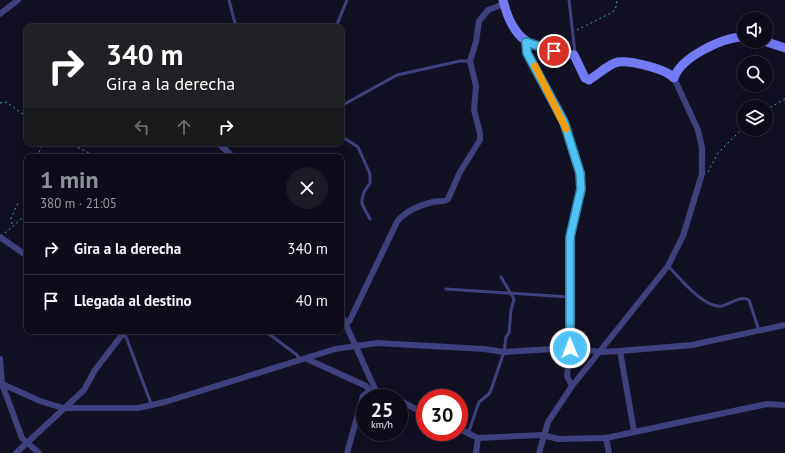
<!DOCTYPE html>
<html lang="es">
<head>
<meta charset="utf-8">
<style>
	body { margin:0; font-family:"PT Sans",sans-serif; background:#1c1a27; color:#f1f3f6; height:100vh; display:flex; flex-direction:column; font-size:15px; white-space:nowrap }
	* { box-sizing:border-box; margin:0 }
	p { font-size:13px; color:#9b9ba2 }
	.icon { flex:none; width:22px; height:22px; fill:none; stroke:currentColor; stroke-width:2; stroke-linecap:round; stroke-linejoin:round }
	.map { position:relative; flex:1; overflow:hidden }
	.details { position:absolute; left:24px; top:154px; width:320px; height:180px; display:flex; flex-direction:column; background:#0e0c1a; border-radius:8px; box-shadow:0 4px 16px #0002,0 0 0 1px #2e2c39 }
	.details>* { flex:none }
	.banner { position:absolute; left:24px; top:24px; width:320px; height:122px; border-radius:8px; box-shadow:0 4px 16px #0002,0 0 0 1px #2e2c39; background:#202124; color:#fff; overflow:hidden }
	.fabs { position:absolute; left:737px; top:12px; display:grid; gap:8px }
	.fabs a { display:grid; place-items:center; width:36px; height:36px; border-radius:50%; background:#0e0c1a; box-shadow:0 4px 16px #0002,0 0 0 1px #2e2c39; font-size:20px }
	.speed { position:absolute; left:356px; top:389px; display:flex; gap:8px; font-size:20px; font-weight:700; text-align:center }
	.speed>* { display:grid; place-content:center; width:52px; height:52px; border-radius:50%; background:#0e0c1a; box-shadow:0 4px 16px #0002,0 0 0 1px #2e2c39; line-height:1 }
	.speed small { font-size:10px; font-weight:400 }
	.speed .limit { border:6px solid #d22; background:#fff; color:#111 }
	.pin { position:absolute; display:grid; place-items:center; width:34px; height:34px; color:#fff; margin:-17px; border:2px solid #fff; border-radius:50%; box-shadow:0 1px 4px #0007 }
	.me { position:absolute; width:44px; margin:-22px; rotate:359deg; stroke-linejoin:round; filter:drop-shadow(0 0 3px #0008) }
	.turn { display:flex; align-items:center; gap:14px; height:84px; padding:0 16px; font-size:18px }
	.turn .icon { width:52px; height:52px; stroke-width:2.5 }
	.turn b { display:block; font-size:28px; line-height:34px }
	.lanes { display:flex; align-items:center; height:38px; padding:0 16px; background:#0003; justify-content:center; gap:20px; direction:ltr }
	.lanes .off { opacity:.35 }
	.round { display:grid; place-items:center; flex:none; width:42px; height:42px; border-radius:21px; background:#1c1a27 }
	.head { display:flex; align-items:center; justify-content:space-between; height:68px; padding:0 16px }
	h1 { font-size:24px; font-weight:600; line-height:30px; color:#8c9099 }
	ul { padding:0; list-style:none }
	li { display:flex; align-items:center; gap:12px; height:52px; padding:0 16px; border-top:1px solid #2e2c39 }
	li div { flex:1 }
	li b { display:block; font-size:15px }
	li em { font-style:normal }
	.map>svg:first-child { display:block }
</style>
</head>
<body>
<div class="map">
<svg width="785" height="453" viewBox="0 0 785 453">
	<rect width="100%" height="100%" fill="#121023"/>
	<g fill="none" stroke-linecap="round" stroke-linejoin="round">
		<g stroke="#39ad9e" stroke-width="1" stroke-dasharray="2 3" stroke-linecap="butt">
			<polyline points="577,30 613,12 616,7 617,0"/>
			<polyline points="0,103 6,102 27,117"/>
			<polyline points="766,110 785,99"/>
			<polyline points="69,143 97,157"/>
			<polyline points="37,157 43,143"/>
			<polyline points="708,172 718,153 744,127"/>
			<polyline points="12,224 11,218 18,203"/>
			<polyline points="5,233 27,214"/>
		</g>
		<g stroke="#3f417f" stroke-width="3">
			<polyline points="229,0 236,27"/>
			<polyline points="569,0 575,53"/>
			<polyline points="336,27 347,0"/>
			<polyline points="341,106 397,75 460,61 469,61"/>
			<polyline points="341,136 358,147 370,174 370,183 364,192 362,200 362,204 370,219"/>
			<path d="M668,266C680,278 704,309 722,306C731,304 740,295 749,300L759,331"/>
			<polyline points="446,289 569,297"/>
			<polyline points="265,331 297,355 300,361"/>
			<polyline points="123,334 126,337 152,406"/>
			<polyline points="468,434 479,402 489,394 491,390 504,352 506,337 509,333 511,310 514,299 501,277"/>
		</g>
		<g stroke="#3f417f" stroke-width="6">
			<polyline points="0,14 18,0"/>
			<polyline points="526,42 527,53 564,122 580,173 581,189 570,237 570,348 567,376 572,386"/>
			<polyline points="218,143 233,157"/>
			<polyline points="0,237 27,256"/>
			<polyline points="341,314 376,391"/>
			<path d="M346,324L350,320L397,222C405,211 421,205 433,202C439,200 443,203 448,199L460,172L480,140V133L474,110L476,86L470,61L476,42L479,21L488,10L504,4"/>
			<polyline points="620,351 634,431"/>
			<polyline points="0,359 2,384 22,438 39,453"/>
			<polyline points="307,359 366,386 370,391"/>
			<polyline points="0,383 40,401 63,408 138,408 165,402 335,349 377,343 484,349 504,352 570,348 600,352 620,351 692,345 785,325"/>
			<polyline points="399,400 425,414"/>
			<polyline points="459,429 478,438 543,435 558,439 606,438 767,404 785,405"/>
			<polyline points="606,438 609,453"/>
			<polyline points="16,453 84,390 95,370 125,331"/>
			<polyline points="347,453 363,396 370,391 385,393 396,398"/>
			<polyline points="476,453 478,438"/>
			<polyline points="539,453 548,422 572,386 668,266 683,236 702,174 702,148 698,130 674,78"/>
		</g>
		<g stroke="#747af4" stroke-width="9">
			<path d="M503,0C514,46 534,47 574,55L585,78L589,80C598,75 608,64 618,62C630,60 666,69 674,78C681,57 723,37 744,37"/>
			<polyline points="764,41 785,48"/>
		</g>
	</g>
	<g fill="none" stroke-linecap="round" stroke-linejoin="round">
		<defs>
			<polyline id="route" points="554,51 526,42 527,53 564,122 580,173 581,189 570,237 570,348"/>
		</defs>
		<use href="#route" stroke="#337fa1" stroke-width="10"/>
		<use href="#route" stroke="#4fc3f7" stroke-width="7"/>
		<polyline stroke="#f59e0b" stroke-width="7" points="535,66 566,129"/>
	</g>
</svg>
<div class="fabs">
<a><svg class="icon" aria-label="sound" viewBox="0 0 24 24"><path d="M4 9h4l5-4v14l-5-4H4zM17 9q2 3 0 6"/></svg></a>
<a><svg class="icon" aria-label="search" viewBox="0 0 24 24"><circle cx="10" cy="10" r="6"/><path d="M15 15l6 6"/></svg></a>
<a><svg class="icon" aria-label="layers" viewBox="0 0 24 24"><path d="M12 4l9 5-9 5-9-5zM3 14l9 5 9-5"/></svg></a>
</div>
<div class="speed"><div>25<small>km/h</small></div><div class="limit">30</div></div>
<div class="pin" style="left:554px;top:51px;background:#d93025"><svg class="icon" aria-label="arrive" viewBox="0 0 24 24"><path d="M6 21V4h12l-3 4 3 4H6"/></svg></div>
<svg class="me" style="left:570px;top:348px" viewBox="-20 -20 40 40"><circle r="17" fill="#4fc3f7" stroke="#fff" stroke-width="3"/><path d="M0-11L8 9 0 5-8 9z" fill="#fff"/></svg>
<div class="banner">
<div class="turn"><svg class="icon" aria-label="right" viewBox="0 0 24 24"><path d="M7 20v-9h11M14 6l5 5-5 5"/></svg><div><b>340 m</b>Gira a la derecha</div></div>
<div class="lanes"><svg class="icon off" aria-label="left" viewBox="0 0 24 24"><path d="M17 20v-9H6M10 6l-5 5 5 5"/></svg><svg class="icon off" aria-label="ahead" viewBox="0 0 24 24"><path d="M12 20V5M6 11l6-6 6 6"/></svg><svg class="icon" aria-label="right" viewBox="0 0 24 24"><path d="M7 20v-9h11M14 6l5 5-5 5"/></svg></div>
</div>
<section class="details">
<div class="head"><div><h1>1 min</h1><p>380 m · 21:05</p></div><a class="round"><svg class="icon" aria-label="close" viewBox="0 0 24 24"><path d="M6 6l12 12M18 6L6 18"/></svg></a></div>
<ul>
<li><svg class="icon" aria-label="right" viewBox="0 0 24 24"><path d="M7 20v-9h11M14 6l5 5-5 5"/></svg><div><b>Gira a la derecha</b></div><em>340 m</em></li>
<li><svg class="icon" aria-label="arrive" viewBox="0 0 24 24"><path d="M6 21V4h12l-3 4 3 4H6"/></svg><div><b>Llegada al destino</b></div><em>40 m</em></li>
</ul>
</section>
</div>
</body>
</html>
